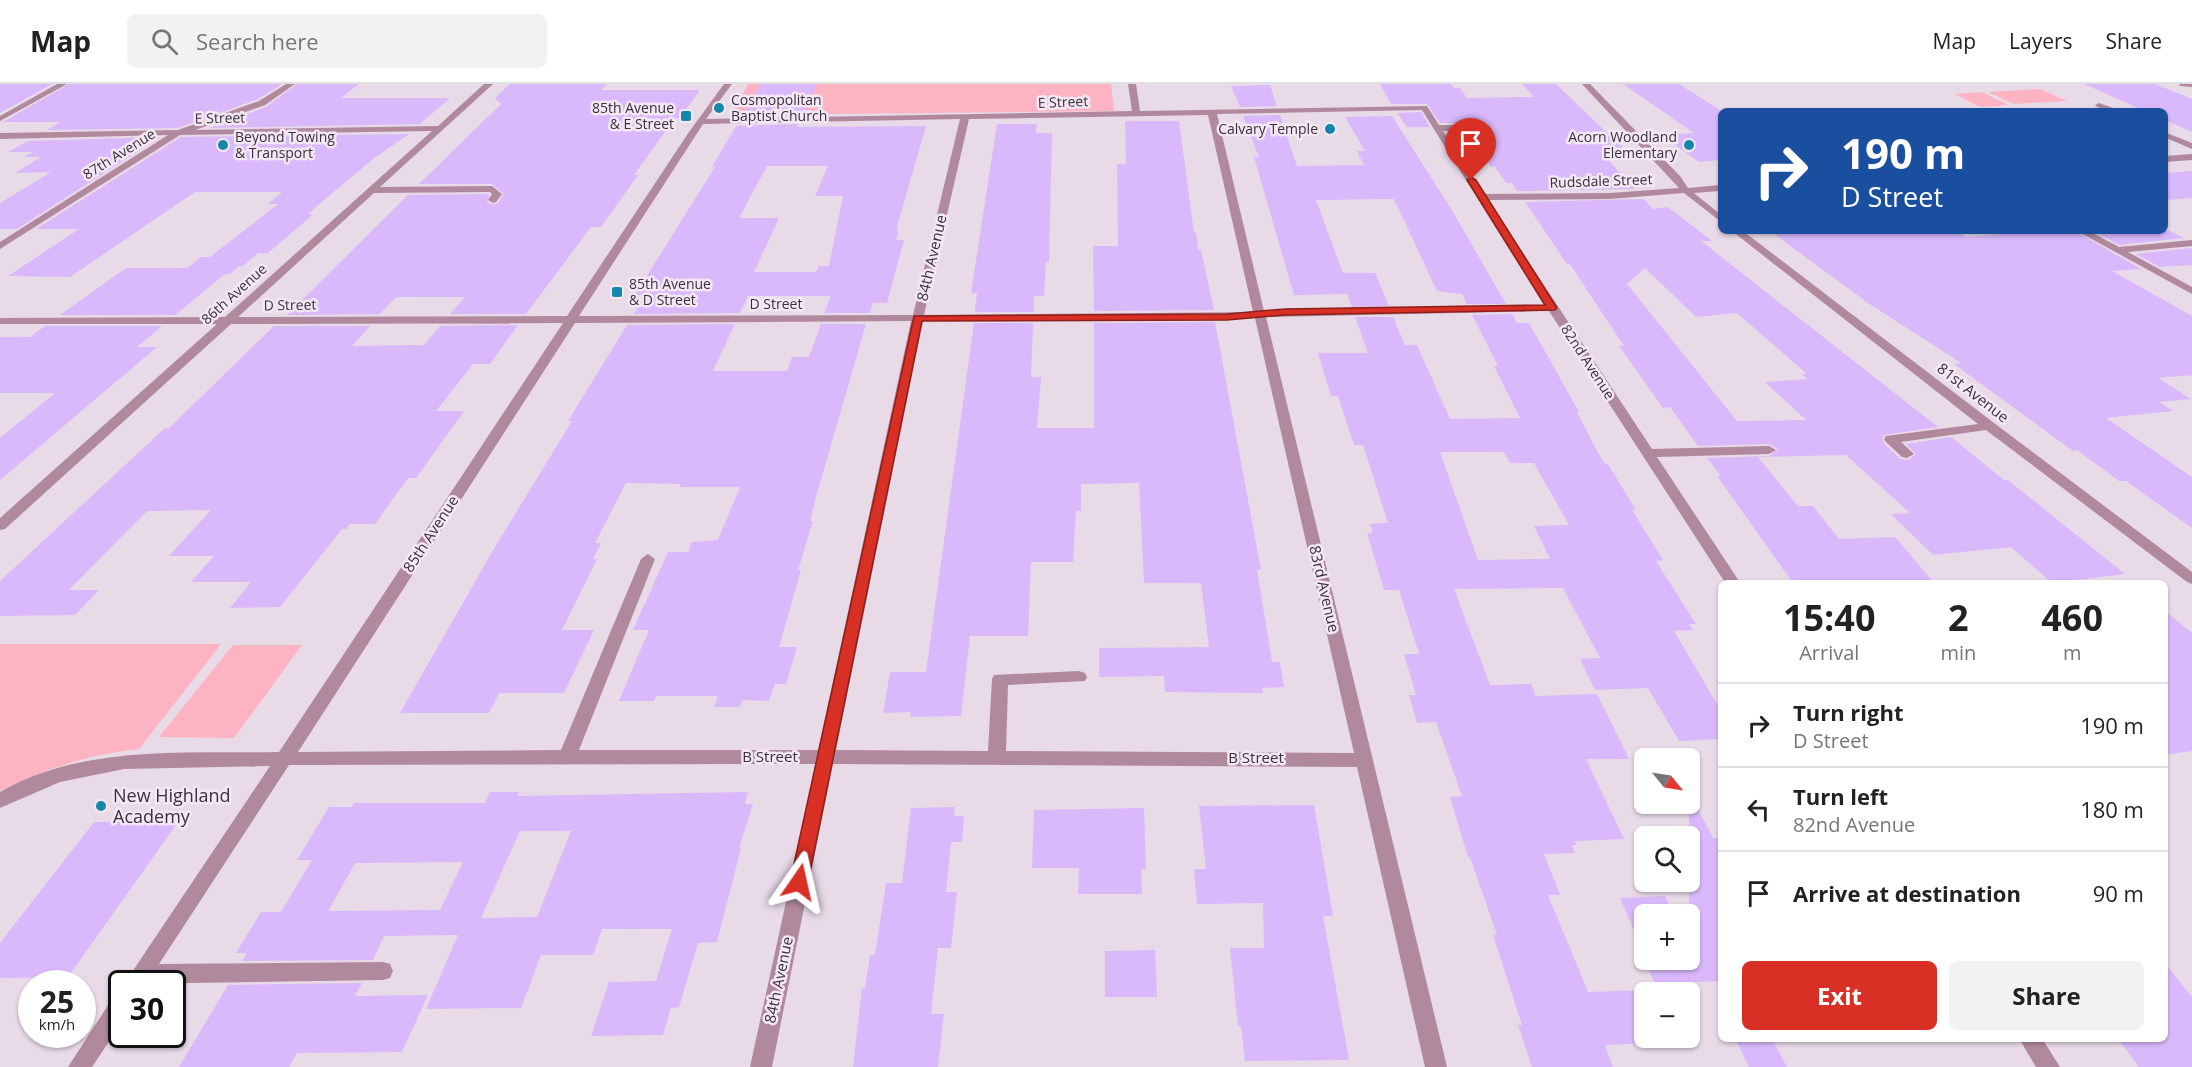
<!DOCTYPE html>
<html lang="en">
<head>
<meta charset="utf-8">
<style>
	body { margin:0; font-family:"Open Sans",sans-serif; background:#f2f2f2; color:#222; height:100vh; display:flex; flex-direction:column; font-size:22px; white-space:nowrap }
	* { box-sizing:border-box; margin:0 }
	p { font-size:20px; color:#767676 }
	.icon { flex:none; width:33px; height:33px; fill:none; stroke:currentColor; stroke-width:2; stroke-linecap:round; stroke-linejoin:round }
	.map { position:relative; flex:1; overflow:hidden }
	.details { position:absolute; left:1718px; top:496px; width:450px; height:462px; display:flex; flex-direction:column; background:#fff; border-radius:9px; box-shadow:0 2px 4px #0004 }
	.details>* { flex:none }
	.banner { position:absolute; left:1718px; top:24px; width:450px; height:126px; border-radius:9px; box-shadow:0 2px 4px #0004; background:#1a4fa0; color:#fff; overflow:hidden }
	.needle { width:39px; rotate:120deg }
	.buttons { position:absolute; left:1634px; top:664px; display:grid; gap:12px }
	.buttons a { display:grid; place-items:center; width:66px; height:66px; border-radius:9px; background:#fff; box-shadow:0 2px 4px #0004; font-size:30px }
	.speed { position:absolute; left:18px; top:886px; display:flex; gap:12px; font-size:30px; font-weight:700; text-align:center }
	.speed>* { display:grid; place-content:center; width:78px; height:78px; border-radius:50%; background:#fff; box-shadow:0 2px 4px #0004; line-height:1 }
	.speed small { font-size:15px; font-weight:400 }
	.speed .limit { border:3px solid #111; border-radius:9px; background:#fff; color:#111 }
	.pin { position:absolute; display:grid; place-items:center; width:51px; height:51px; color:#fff; margin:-62px -26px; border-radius:50% 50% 50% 0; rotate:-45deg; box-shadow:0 0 6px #0007 }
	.pin .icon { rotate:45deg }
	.me { position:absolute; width:66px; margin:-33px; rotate:11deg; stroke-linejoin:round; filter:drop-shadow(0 0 4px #0008) }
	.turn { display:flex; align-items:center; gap:21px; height:126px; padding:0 24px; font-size:27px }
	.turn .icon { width:78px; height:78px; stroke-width:2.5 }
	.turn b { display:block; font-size:42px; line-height:51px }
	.eta { display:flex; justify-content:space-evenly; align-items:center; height:102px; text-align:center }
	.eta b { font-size:36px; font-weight:700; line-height:42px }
	.button { display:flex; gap:12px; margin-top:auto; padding:12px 24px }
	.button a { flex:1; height:69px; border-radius:9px; background:#d93025; color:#fff; font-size:24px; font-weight:700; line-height:69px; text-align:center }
	.button a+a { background:#f2f2f2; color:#222 }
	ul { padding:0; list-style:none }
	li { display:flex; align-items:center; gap:18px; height:84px; padding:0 24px; border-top:2px solid #e0e0e0 }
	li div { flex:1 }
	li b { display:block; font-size:22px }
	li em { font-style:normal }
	header { display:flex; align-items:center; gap:36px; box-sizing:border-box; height:84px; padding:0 30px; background:#fff; border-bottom:2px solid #e0e0e0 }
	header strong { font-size:28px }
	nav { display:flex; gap:33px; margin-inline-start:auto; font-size:21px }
	.search { width:420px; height:54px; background:#f2f2f2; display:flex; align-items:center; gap:15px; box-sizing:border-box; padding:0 21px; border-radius:9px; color:#767676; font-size:22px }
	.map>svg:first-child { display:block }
</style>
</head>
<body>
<header>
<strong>Map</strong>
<div class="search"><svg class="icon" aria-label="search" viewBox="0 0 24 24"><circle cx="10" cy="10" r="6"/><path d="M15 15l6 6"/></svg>Search here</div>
<nav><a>Map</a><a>Layers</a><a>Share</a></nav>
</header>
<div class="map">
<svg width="2192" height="983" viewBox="0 0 2192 983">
	<rect width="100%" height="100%" fill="#e8dae7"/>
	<g fill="#feb3c2">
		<polygon points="748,0 1111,0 1114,27 731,31"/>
		<polygon points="2040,5 2067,17 2014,20 1988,8"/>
		<polygon points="1982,8 2008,21 1980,23 1955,10"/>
		<path d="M0,560H221L139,665C90,670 44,685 0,707Z"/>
		<polygon points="233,561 302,561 234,654 159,653"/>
	</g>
	<g fill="#d9b9fb" fill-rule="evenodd">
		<polygon points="0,0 52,0 0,29"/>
		<polygon points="69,0 282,0 258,15 178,44 47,46 60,38 3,38"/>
		<polygon points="297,0 359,0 341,14 450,14 420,40 209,44 266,23"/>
		<polygon points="510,0 607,0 601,6 700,6 680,34 675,34 634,91 638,91 601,143 591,143 526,230 450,230 465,213 396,213 380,230 287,231 408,111 489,110 487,118 492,121 498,119 504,110 492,100 419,100 501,20 495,14"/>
		<polygon points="761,0 817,0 803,31 742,32"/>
		<polygon points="1380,0 1451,0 1454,4 1460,4 1467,14 1534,13 1522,0 1556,0 1625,66 1600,67 1635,105 1517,107 1512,99 1506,99 1495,83 1491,83 1480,66 1476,66 1465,49 1473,46 1473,42 1468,39 1440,39 1427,20 1391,20"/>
		<polygon points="1623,0 1679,0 1720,26 1720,76 1699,78 1661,51 1694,49"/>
		<polygon points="2084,0 2155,0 2192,15 2192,48 2164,36 2164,27 2145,27"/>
		<polygon points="1270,1 1277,22 1240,23 1231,2"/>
		<polygon points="1421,28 1430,43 1407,43 1397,29"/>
		<polygon points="1280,31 1297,82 1364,81 1357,67 1365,67 1345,33 1392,32 1453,128 1506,220 1467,220 1462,210 1437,207 1394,115 1316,116 1343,189 1375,189 1389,222 1352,223 1347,210 1294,211 1254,73 1259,73 1243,32"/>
		<polygon points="1125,37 1179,37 1194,149 1196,149 1198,166 1201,166 1214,226 1094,227 1093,162 1118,162 1117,80 1126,80"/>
		<path d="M798,40L797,43L926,42L898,139L897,148H899L896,156H904L887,219H873L870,229H824L831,212H748L740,229L634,230L645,211H635L715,83H712L736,42ZM767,82H828L815,112H843L829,182H819L816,188H754L779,134H739Z"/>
		<polygon points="997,40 1037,40 1036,49 1052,49 1049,178 1046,178 1044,212 1034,212 1034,228 975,228 977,209 971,209"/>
		<polygon points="409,50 373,75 317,122 308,130 312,130 308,135 268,169 258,169 243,182 239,182 230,190 225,190 175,231 60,231 126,184 187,184 201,173 210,173 278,120 268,120 282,108 195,108 70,193 8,192 79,145 36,145 181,53"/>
		<polygon points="160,53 17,145 0,145 0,119 51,88 15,89 41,73 24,73 33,68 8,68 28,57"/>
		<polygon points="2192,87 2192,114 2164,116 2164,89"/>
		<path d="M1644,115L1653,125L1668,123L1712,157H1701L1938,343L1884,351L1882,354L1884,359L1900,375L1908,376L1916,370L1906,360L1951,353L2004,396H2008L2125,490L2052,499L2011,463L1933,471L1891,430L1910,429L1846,371L1758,373L1798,422H1813L1839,455L1895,453L1935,500H1903L1900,497L1793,499L1717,392H1721L1707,374L1769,372L1778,365L1769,360L1698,362L1670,323L1663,324L1619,262H1624L1570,180H1567L1525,118ZM1645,184L1696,233L1737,229L1807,290H1802L1807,295L1765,298L1806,336L1737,337L1627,200Z"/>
		<polygon points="1770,147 1960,147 1966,153 2038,147 2075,147 2141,185 2112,187 2192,232 2192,291 2158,294 2191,315 2159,318 2173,327 2106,334 2192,393 2192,444 2126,397 2119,397 2077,366 2073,367 1954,280 1961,279 1868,219"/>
		<polygon points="2094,147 2170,147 2184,154 2119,161"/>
		<polygon points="2192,164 2192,181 2160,183 2136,170"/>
		<path d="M1512,230L1517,239H1529L1579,328H1577L1597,367L1605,380H1608L1636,426H1632L1663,476L1656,477L1696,540H1689L1693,546L1674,547L1720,625V655L1679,657L1648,604L1595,606L1580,575L1600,574L1563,504L1454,505L1490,601L1531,600L1536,612L1597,610L1629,675H1586L1624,755L1575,757L1577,761H1572L1575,769L1544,770L1560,811H1548L1588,908L1674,905L1675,909H1644V954H1689V940L1697,957L1605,961L1613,983H1532L1518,941H1522L1493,851H1497L1470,773H1468L1450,713L1462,712L1436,638L1417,639L1409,611H1416L1404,570H1419L1399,506H1384L1367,449H1373L1370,440L1388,439L1363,361H1354L1338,312H1331L1318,269H1368L1355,233H1393L1405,261H1417L1450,335L1520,334L1494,282H1498L1472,231ZM1440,368H1504L1510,379H1534L1569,441L1534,442L1550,475L1478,476Z"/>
		<polygon points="1215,238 1261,486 1257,486 1272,578 1280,578 1284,603 1262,604 1263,609 1165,608 1164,592 1099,593 1099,564 1209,563 1201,499 1144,499 1139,399 1081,400 1081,427 1076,427 1073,478 1031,478 1028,552 970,552 961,632 910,633 911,628 883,629 890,588 926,588 974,239 1033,239 1031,293 1041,293 1037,344 1094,344 1094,239"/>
		<polygon points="735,240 713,287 787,287 792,273 809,273 821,240 866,240 816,413 810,437 813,437 798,486 801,486 779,563 797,563 786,600 775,600 769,617 742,616 740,623 714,623 718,612 656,612 654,617 619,617 649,546 633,546 668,468 688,468 692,458 718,456 740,403 679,403 681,400 626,399 595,459 601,459 593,475 597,475 562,546 594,546 564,609 499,609 489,629 400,629 495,463 572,337 568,337 627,241"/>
		<polygon points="518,241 490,280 473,280 436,327 464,327 416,394 408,394 375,440 350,440 346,445 342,445 280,523 230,524 251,498 191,498 214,472 169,472 211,426 147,427 69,506 99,506 75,531 0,532 0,497 165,344 169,344 274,242 370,242 352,262 424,261 440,242"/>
		<polygon points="45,242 162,242 137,263 157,263 0,396 0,354 55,309 0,309 0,253 30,253"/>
		<polygon points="2164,526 2192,549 2192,667 2164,671"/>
		<path d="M490,708H519L517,712L748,708L745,720H753L739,764H741L717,858L698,859L679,923L671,924L663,951L591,952L609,898L656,897L672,845H602L593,871H541L521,924L426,925L458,851L384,852L373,876L242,877L247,869H236L261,828H281L312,776H297L329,723H352L354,719H485ZM520,747H571L537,833L481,834ZM463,778L440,826L328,827L355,779Z"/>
		<polygon points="1689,708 1713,754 1720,754 1720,897 1655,900 1644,876 1689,876"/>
		<polygon points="1314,721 1333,832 1323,832 1349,976 1245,977 1241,942 1238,942 1230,864 1264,864 1263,819 1197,820 1194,785 1206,785 1199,722"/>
		<polygon points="955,723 954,732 964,732 962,758 951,758 946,808 957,808 951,864 938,864 931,930 944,930 938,983 853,983 862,904 865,904 870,871 875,871 886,799 902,799 911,724"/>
		<polygon points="1144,724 1146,785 1141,785 1142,810 1078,810 1079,784 1032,784 1034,726"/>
		<polygon points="94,738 178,738 68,893 0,894 0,859"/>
		<polygon points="1665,812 1674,831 1644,831 1644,869 1620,814"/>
		<polygon points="1155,866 1157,913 1105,913 1105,867"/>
		<polygon points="2164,878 2192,913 2192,983 2139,983 2119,956 2164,956"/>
		<polygon points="362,899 355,912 428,911 402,968 297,969 289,983 179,983 228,901"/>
		<polygon points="1736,956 1773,956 1787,983 1749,983"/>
	</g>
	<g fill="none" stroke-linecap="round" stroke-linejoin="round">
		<g fill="#b0899d" fill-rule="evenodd">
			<polygon points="57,0 67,0 0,37 0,32"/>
			<path d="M286,0H295L265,21L195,46L438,42L484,0H493L380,103L492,102L502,110L496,118L493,119L488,116L492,110L490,108L374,109L238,233L567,232L689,48L724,0H732L706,35L1132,27L1128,0H1136L1140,27L1424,22H1427L1439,41H1468L1472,44L1468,47H1443L1484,110L1610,109L1679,104L1582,0H1590L1680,92L1688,104L1720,101V107L1694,109L1720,130V137L1684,109L1610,115L1488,116L1652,365L1769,362L1776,366L1769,370L1657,373L1741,500H1726L1549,227L1266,233L1447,983H1425L1357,683L833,680L772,983H750L816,680L289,681L159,880L383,878L390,880L393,887L390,894L383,896L124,900L270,682L124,685L60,698L0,724V708C83,660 187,670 279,668L563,239L231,240L5,445L0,446V434L217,240H0V234L225,233L432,47L180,51L0,165V158L168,51L0,55V49L178,46L259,17ZM1422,26L1544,221L1264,227L1217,30ZM1208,31L1253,228L924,231L969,35ZM960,35L913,231L579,232L703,40ZM1255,234L1354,669L1006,667L1008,601L1085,597L1087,593L1085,589L1079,587L994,591L992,595L988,667L836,666L923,237L1227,236ZM911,237L818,666H579L655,475L648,470L641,475L561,666L298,668L575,239Z"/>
			<polygon points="2179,0 2192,0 2192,3 2180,2"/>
			<path d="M2099,19L2116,25L2117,27C2109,27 2101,27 2095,21Z"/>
			<polygon points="2164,48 2192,59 2192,65 2164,53"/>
			<polygon points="2192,70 2192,76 2164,78 2164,72"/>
			<polygon points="1732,147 1743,147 1994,339 2192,488 2192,500 2187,498 1986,346 1901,358 1914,370 1907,374 1902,373 1886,358 1884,355 1886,352 1978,340"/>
			<polygon points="2077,147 2089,147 2119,163 2192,156 2192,162 2128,168 2192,203 2192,210"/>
			<polygon points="122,910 122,938 92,983 68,983 114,912"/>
			<polygon points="2020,956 2043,956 2060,983 2036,983"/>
		</g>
	</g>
	<polygon fill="#d93025" stroke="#8d1f18" stroke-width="1.5" points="1471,93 1476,96 1557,224 1555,226 1285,231 1227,236 922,237 808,798 805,803 799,806 793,803 790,798 914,232 1227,230 1285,225 1545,221 1467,96"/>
	<g fill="#1587ac" stroke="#f5e7f5" stroke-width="2">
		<circle cx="719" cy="24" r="6"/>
		<rect x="680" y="26" width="12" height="12" rx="3"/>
		<circle cx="1330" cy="45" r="6"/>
		<circle cx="223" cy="61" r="6"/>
		<circle cx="1689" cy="61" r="6"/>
		<rect x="611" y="202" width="12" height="12" rx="3"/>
		<circle cx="101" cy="722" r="6"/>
	</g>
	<g text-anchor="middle" stroke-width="5" stroke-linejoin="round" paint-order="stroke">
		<g font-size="14" fill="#383338" stroke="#f5e7f5" text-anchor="start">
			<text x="731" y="21">Cosmopolitan<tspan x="731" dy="16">Baptist Church</tspan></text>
			<text x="674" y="29" text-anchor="end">85th Avenue<tspan x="674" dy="16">&amp; E Street</tspan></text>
			<text x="1318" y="50" text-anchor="end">Calvary Temple</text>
			<text x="235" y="58">Beyond Towing<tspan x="235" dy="16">&amp; Transport</tspan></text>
			<text x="1677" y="58" text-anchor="end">Acorn Woodland<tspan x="1677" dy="16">Elementary</tspan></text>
			<text x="629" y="205">85th Avenue<tspan x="629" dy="16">&amp; D Street</tspan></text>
		</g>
		<g font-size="14" fill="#383338" stroke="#f5e7f5">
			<text transform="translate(1063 18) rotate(-2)" y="5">E Street</text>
			<text transform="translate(220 34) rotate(-1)" y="5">E Street</text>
			<text transform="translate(119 70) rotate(-32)" y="5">87th Avenue</text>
			<text transform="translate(1601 97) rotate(-2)" y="5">Rudsdale Street</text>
			<text transform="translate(234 210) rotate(-42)" y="5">86th Avenue</text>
			<text x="776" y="225">D Street</text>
			<text transform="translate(290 221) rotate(-1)" y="5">D Street</text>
			<text transform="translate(1588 278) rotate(57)" y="5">82nd Avenue</text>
		</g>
		<g font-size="15" fill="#383338" stroke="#f5e7f5">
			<text transform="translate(932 174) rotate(-77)" y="5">84th Avenue</text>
			<text transform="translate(1973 309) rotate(38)" y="5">81st Avenue</text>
			<text transform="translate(431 450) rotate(-57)" y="5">85th Avenue</text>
			<text transform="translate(1324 505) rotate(77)" y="5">83rd Avenue</text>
			<text x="770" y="678">B Street</text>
			<text x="1256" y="679">B Street</text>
			<text transform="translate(779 896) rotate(-78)" y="5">84th Avenue</text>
		</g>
		<g font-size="18" fill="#383338" stroke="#f5e7f5" text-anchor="start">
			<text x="113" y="718">New Highland<tspan x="113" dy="21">Academy</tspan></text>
		</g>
	</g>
</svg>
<div class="buttons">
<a><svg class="needle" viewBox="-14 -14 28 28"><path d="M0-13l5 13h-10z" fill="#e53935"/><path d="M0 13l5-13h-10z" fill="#767676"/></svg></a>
<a><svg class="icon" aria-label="search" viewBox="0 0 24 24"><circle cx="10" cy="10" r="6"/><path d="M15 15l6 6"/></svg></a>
<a>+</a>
<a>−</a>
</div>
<div class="speed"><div>25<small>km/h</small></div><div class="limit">30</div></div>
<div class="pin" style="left:1471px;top:96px;background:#d93025"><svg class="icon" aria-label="arrive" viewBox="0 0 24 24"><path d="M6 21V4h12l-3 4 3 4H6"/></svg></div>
<svg class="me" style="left:799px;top:798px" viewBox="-20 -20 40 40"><path d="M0-17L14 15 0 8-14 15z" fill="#d93025" stroke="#fff" stroke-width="4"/></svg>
<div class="banner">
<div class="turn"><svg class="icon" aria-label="right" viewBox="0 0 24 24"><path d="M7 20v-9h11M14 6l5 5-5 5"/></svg><div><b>190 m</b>D Street</div></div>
</div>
<section class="details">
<div class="eta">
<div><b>15:40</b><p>Arrival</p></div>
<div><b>2</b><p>min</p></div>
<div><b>460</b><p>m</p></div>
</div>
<ul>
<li><svg class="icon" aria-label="right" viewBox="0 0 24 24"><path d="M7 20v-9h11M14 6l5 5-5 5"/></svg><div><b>Turn right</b><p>D Street</p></div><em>190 m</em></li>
<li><svg class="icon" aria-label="left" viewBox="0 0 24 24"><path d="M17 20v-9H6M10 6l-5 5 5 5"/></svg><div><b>Turn left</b><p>82nd Avenue</p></div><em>180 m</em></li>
<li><svg class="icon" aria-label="arrive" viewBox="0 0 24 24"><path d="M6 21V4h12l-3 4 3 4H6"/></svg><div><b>Arrive at destination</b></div><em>90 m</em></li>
</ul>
<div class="button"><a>Exit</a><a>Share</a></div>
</section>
</div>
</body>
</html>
